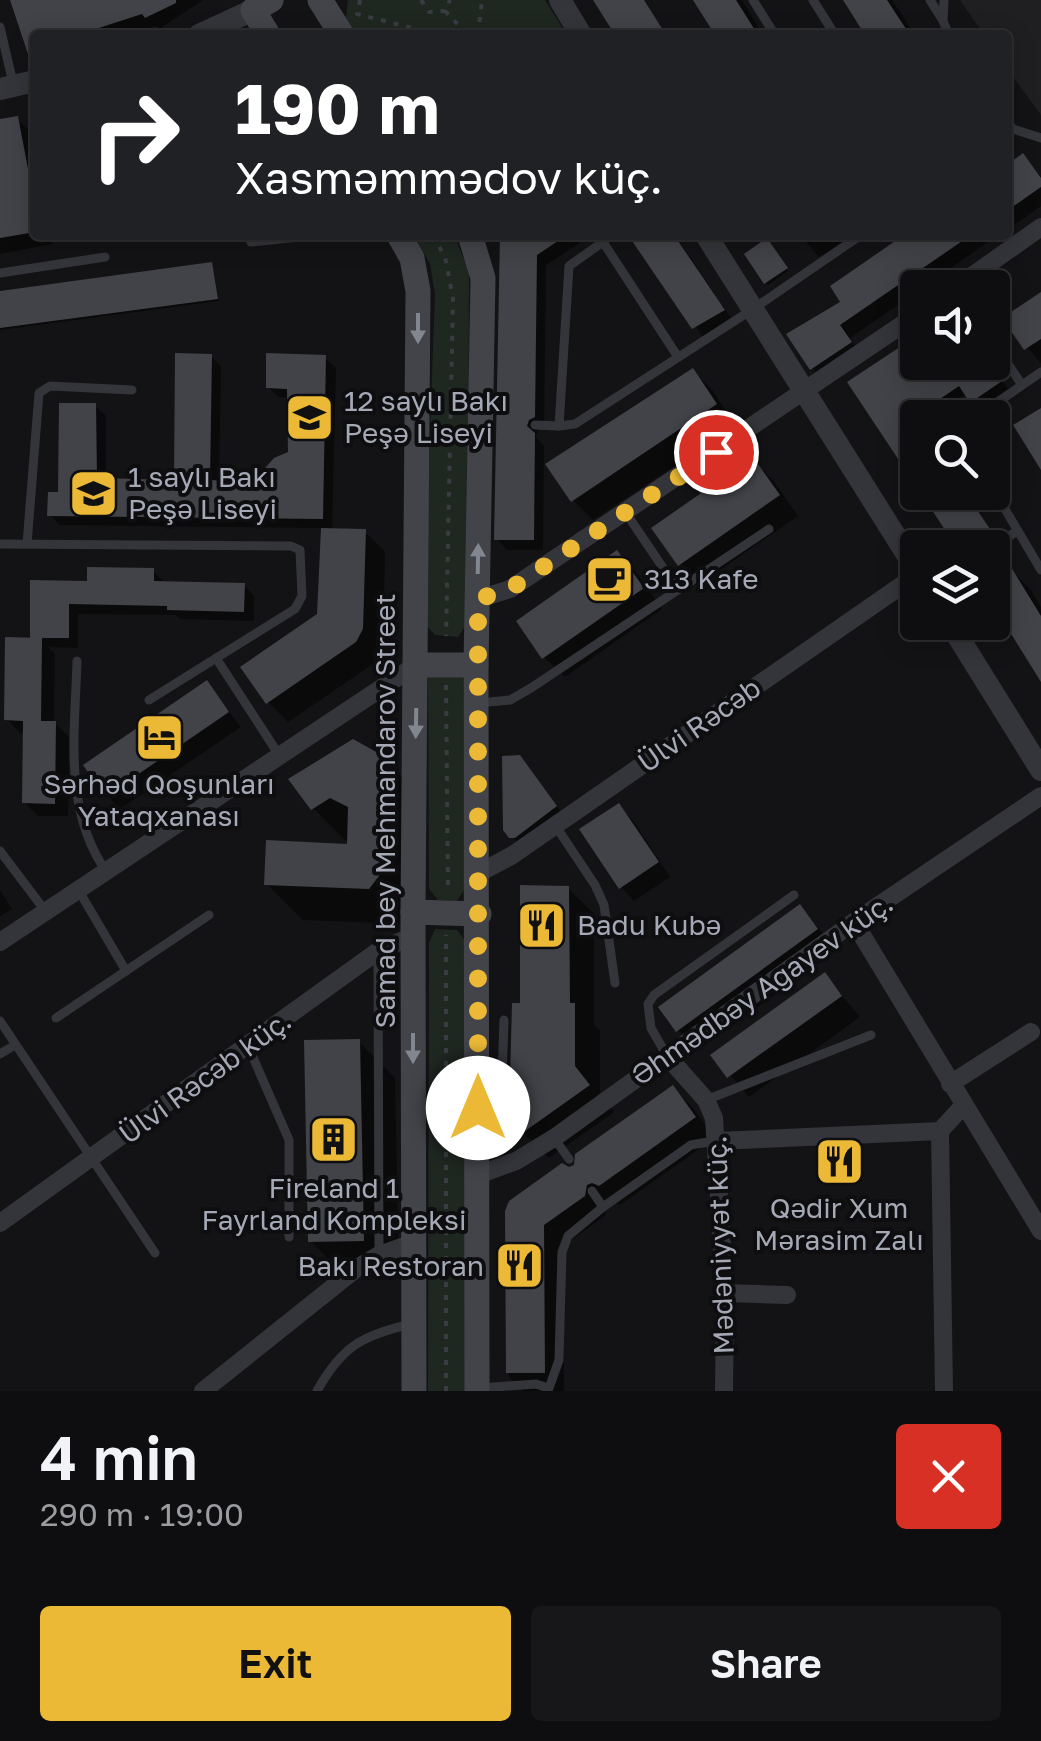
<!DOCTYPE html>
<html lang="en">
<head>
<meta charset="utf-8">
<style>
	body { margin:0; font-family:"Golos Text",sans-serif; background:#171719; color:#f1f3f6; height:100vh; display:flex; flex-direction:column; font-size:38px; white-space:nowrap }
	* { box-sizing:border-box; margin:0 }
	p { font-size:32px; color:#9b9c9f }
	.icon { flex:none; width:55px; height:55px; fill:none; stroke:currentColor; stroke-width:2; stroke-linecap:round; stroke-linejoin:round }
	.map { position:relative; height:1391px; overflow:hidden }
	.drawer { display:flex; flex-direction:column; background:#0e0e10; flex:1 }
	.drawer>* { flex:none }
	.top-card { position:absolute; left:30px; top:30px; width:982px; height:210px; border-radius:10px; box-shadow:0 5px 25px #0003,0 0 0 2px #2e2e30; background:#202124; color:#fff; overflow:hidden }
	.tools { position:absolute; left:900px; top:270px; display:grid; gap:20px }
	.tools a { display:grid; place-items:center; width:110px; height:110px; border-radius:10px; background:#0e0e10; box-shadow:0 5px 25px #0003,0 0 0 2px #2e2e30; font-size:50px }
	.pin { position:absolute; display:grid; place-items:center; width:85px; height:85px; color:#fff; margin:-42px; border:5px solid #fff; border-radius:50%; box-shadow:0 2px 10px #0007 }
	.me { position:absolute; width:110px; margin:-55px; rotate:0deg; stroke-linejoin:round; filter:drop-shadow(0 0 8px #0008) }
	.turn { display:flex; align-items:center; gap:35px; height:210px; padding:0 40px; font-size:45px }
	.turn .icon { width:130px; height:130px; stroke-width:2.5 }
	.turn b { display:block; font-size:70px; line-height:85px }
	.round { display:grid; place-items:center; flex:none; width:105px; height:105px; border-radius:10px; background:#171719 }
	.headline { display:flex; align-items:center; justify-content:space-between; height:170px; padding:0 40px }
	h1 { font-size:60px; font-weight:600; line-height:75px }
	.primary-button { display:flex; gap:20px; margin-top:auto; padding:20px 40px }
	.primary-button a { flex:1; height:115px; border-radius:10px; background:#ebb935; color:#111; font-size:40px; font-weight:600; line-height:115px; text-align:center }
	.primary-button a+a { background:#171719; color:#f1f3f6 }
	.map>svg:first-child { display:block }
</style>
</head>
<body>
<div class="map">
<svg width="1041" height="1391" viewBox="0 0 1041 1391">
	<rect width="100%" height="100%" fill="#131315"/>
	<polygon fill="#1f1f22" points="960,0 1041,0 1041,115 1008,70 1008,35 984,35"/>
	<g fill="#1f2721">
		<polygon points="348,0 545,0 567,35 355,35 346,17"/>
		<polygon points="414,235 454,235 469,272 468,622 458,637 435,635 423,622 435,294 430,264"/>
		<polygon points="463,675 464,890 457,901 438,900 429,889 428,676"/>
		<polygon points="435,929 457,930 466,942 465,1391 428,1391 429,943"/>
	</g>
	<g fill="#0007">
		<polygon points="12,0 203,0 159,29 156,26 127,35 35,35 35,56"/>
		<polygon points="696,0 742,0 763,35 718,35"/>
		<polygon points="846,0 892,0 915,35 868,35"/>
		<polygon points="17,119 31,133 35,153 35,235 50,235 52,244 0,254 0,122"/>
		<polygon points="1023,156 1041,177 1041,206 1008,229 1008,167"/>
		<polygon points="503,235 592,235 546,265 544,427 538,430 536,437 544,446 543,550 507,550 497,539"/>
		<polygon points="631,235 675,235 733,321 704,338"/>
		<polygon points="800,235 850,235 851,237 819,257"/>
		<polygon points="908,235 998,235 922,288 918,288 918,291 850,338 861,355 824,380 812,368 844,302"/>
		<polygon points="769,244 788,271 768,285 766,282"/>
		<polygon points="212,264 219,301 0,330 0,294"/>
		<polygon points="1041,295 1041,364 1005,319"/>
		<polygon points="210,356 221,366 219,483 263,485 290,453 290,398 279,397 268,387 325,358 336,368 332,531 365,532 385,552 383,650 376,662 288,722 268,702 320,615 323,528 60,525 50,515 95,406 106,416 106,480 177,482"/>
		<polygon points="918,362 990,362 1008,389 979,408 967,393 930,418 918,418"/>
		<polygon points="693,371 713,391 735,426 593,520 573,500"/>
		<polygon points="752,460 773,480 798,516 700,584 680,564"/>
		<polygon points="965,492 997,540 986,548 960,548"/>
		<polygon points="616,553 637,573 662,609 565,677 544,657"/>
		<polygon points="1011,570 1031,590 1041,607 1041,678"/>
		<polygon points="153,571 163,581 244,585 254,596 254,621 180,619 176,615 78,614 78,648 48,647 55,654 54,722 69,737 68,816 38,816 24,802 25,733 20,733 7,719 32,640 90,583"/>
		<polygon points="207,683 241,727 120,809 107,795"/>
		<polygon points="519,758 565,817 522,847 511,836"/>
		<polygon points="385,760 422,796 405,924 303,920 267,884 352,847 313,808"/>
		<polygon points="618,806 632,819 670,877 634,901 621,887"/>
		<polygon points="568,888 594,914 594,1025 600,1031 600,1094 614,1112 549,1158 523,1133 512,1115 522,1006"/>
		<polygon points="0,890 12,909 0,916"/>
		<polygon points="800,907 837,950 698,1050 678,1030"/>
		<polygon points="825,976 860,1017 749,1097 713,1055"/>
		<polygon points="359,1042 395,1078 399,1276 347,1277 310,1241"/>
		<polygon points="673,1088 693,1108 715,1138 620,1205 614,1202 606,1205 605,1216 564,1245 564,1391 523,1391 509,1377 507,1212 569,1170"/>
	</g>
	<g fill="#424348">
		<polygon points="10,0 176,0 176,3 145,18 142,14 77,35 35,35 35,66 32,66"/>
		<polygon points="593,0 644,0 666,35 615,35"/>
		<polygon points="693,0 736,0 758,35 715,35"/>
		<polygon points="843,0 887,0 910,35 865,35"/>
		<polygon points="18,116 35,206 35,232 0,238 0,119"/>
		<polygon points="1023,153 1041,178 1041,187 1008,210 1008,164"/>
		<polygon points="500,235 567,235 537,255 535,417 529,420 527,426 535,433 534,540 494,540"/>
		<polygon points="628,235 674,235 725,310 692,329"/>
		<polygon points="904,235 971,235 840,325 852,342 810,370 786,334 840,302 830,286"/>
		<polygon points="767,238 788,268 764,284 744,254"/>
		<polygon points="212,262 218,299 0,328 0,291"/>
		<polygon points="1041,292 1041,339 1024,350 1002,318"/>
		<polygon points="918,335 918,362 990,362 1002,381 970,403 959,386 918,414 918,489 847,382"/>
		<polygon points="175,353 212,354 210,480 261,483 266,467 274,458 288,452 287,389 266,388 266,353 326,355 323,519 47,516 48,492 58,492 59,403 96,403 97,478 174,480"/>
		<polygon points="693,368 717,404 571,502 545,464"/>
		<polygon points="1041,408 1041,470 1013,425"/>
		<polygon points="753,457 780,495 678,566 651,528"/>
		<polygon points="920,492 965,492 992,532 968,548 957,548"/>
		<polygon points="321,528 366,529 363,629 356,642 266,704 240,667 317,614"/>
		<polygon points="617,550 644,588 542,659 516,621"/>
		<polygon points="87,567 154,568 154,581 245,583 244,612 167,610 167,606 69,604 69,638 30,638 30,580 87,581"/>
		<polygon points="1011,567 1041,616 1041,682 992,603 992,578"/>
		<polygon points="5,637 42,638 41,721 56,721 55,804 22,803 23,721 4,720"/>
		<polygon points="207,680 229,712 105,797 83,765"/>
		<polygon points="353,739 387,758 386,867 369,889 264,885 266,840 347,844 348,807 330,798 311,810 288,779"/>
		<polygon points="520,755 557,806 515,838 509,838 503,830 502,756"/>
		<polygon points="619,803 659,862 619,889 579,829"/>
		<polygon points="520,885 569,886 570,1003 575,1003 575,1066 590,1085 521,1134 509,1116 512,1003 520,1003"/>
		<polygon points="800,904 818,929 676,1032 658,1007"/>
		<polygon points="825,972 842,996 727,1078 710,1055"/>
		<polygon points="360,1039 364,1241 308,1242 304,1040"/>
		<polygon points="673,1085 696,1117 599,1186 592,1183 587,1185 585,1196 544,1225 545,1373 506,1373 505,1211 509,1201 562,1163 569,1167 574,1165 575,1154"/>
	</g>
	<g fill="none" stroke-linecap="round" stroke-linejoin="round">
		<g stroke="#3a3c41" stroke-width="4" stroke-dasharray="5 8" stroke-linecap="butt">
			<polyline points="360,0 357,14 440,35"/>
			<polyline points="421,0 429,12 445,11 450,0"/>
			<polyline points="445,11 468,35"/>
			<polyline points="478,35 482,0"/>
			<polyline points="434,235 446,261 453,299 446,636"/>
			<polyline points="446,685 448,891"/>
			<polyline points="446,1391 446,935"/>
		</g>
		<g stroke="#34353a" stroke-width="9">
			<polyline points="753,0 775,35"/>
			<polyline points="813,0 835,35"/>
			<polyline points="930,0 942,19"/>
			<polyline points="944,0 943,21 949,35"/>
			<polyline points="0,27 13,83"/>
			<polyline points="1008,123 1013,129 1041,138"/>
			<polyline points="251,242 318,235"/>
			<polyline points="0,273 105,257"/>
			<polyline points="992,340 1022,385"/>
			<polyline points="678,357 603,242 569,266 559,426 575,424 753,309 861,235"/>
			<polyline points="975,418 1041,372"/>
			<polyline points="535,425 559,426"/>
			<polyline points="992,487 1041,570"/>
			<polyline points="626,513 678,590"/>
			<polyline points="0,544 291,546 300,550 302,596 295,609 149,700"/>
			<polyline points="27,544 39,393 50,386 132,390"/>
			<polyline points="992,548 1017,531"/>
			<polyline points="216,658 279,755"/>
			<path d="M77,661C75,732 63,810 106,871"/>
			<polyline points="479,703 510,700 531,688 769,529"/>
			<polyline points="555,825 595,885 604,905 615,983"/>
			<polyline points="0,851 46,912"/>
			<polyline points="79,891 126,971"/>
			<polyline points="378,954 379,1253"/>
			<polyline points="56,1018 209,915"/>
			<polyline points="0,1021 155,1253"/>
			<polyline points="248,1046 289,1140 289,1237"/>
			<polyline points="0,1054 15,1045"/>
			<polyline points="667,1056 651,1028 648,1004 654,995 794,895"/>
			<polyline points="706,1100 871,1035"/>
			<polyline points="554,1138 569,1159"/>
			<polyline points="481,1147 494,1143 500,1135 504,1020"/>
			<polyline points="592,1191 603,1207"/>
			<polyline points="480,1388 536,1384 548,1388"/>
			<path d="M317,1391C342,1346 363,1335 411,1324"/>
			<polyline points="548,1391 559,1360 562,1252 568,1236 603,1207 691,1145 714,1141"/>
		</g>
		<g stroke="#34353a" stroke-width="18">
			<polyline points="955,288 1041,227"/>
			<polyline points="478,599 510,589 918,314"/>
			<polyline points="479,873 511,856 918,574"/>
			<polyline points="854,922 1041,1231"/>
			<polyline points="0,942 416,665"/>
			<polyline points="667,1056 706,1100 714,1118 725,1293 724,1391"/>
			<polyline points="950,1084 1031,1032"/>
			<polyline points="940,1131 944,1391"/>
			<polyline points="717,1141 940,1131 963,1106"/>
			<polyline points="478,1175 516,1161 554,1138 854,922 1041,796"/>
			<polyline points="0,1223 378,951 413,936"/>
			<polyline points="725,1293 787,1295"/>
			<polyline points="203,1391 357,1268 379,1255 413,1243"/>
		</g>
		<g stroke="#34353a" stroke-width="22">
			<polyline points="560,0 581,35"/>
			<polyline points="199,35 253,10"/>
			<polyline points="0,89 35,81"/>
			<polyline points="706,235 918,572"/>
			<polyline points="949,622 1041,770"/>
		</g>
		<g stroke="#424449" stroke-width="25">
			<polyline points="320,0 342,35"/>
			<polyline points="268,35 253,10 271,0"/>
			<polyline points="399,235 412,258 418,291 413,912 414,1391"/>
			<polyline points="470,235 483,278 476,665 477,1391"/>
			<polyline points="416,665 476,665"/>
			<polyline points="413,912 479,914"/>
		</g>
	</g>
	<defs><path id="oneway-solid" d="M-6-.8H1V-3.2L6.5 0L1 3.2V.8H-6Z" transform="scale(2.5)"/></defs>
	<g fill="#82868f">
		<use href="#oneway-solid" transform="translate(418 328) rotate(90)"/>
		<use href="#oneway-solid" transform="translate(478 559) rotate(-89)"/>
		<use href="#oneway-solid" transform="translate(416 723) rotate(91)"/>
		<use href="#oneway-solid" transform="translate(413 1048) rotate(90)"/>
	</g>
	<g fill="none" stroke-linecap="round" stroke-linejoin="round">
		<polyline stroke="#ebb935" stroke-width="18" stroke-dasharray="0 32.4" points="478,1108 478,599 510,589 716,452"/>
	</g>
	<defs>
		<symbol id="university-square" viewBox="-11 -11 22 22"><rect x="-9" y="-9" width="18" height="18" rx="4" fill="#ebb935" stroke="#0e0e10"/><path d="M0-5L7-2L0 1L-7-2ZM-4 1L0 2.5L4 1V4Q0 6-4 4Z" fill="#111"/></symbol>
		<symbol id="cafe-square" viewBox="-11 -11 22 22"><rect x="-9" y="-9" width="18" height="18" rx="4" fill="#ebb935" stroke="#0e0e10"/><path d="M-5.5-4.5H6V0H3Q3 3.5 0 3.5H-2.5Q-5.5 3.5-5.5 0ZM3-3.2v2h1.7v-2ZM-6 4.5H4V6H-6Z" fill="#111"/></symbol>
		<symbol id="hotel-square" viewBox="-11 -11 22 22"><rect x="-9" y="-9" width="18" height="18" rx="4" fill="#ebb935" stroke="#0e0e10"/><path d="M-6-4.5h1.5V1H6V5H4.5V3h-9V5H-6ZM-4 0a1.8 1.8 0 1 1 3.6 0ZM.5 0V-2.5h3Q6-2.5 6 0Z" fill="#111"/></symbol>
		<symbol id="restaurant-square" viewBox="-11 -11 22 22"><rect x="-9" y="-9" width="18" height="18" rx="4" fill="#ebb935" stroke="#0e0e10"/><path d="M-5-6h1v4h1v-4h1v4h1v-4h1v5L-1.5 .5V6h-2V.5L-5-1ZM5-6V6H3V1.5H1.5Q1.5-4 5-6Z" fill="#111"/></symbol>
		<symbol id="building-square" viewBox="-11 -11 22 22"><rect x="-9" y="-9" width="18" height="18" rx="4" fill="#ebb935" stroke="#0e0e10"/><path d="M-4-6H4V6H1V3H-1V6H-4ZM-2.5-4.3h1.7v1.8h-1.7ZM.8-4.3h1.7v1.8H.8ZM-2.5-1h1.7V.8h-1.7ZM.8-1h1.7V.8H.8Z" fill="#111"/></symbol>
	</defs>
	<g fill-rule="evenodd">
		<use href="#university-square" x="282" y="390" width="55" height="55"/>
		<use href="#university-square" x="66" y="466" width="55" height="55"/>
		<use href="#cafe-square" x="582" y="552" width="55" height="55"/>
		<use href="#hotel-square" x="132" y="710" width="55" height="55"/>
		<use href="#restaurant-square" x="514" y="898" width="55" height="55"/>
		<use href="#building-square" x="306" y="1112" width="55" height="55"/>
		<use href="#restaurant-square" x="812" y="1134" width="55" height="55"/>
		<use href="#restaurant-square" x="492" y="1238" width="55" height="55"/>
	</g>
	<g text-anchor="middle" stroke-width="8" stroke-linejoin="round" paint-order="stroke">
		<g font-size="28" fill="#a5a9b5" stroke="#0e0e10" text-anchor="start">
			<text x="344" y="411">12 saylı Bakı<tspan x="344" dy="32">Peşə Liseyi</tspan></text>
			<text x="128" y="487">1 saylı Bakı<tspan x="128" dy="32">Peşə Liseyi</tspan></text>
			<text x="644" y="589">313 Kafe</text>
			<text x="159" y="794" text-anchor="middle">Sərhəd Qoşunları<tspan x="159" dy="32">Yataqxanası</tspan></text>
			<text x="577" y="935">Badu Kubə</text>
			<text x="334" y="1198" text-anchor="middle">Fireland 1<tspan x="334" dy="32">Fayrland Kompleksi</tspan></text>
			<text x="839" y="1218" text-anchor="middle">Qədir Xum<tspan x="839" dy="32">Mərasim Zalı</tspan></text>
			<text x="484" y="1276" text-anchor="end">Bakı Restoran</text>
		</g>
		<g font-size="28" fill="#a5a9b5" stroke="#0e0e10">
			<text transform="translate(699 725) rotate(-35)" y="10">Ülvi Rəcəb</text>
			<text transform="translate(385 811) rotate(-90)" y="10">Samad bey Mehmandarov Street</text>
			<text transform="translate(762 989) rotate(-35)" y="10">Əhmədbəy Ağayev küç.</text>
			<text transform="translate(205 1077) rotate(-36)" y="10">Ülvi Rəcəb küç.</text>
			<text transform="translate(720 1245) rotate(-92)" y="10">Mədəniyyət küç.</text>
		</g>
	</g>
</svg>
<div class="tools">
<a><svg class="icon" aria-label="sound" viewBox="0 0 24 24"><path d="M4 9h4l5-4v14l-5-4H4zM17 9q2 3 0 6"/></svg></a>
<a><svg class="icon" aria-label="search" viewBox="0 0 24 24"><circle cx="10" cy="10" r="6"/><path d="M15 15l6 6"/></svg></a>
<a><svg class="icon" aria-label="layers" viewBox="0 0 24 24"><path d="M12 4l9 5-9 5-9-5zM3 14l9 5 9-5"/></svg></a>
</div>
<div class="pin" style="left:716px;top:452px;background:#d93025"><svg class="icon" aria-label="arrive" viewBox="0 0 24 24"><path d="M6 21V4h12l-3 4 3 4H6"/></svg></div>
<svg class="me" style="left:478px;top:1108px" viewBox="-20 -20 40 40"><circle r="19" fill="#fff"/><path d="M0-13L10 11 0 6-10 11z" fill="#ebb935"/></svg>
<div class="top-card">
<div class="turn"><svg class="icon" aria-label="right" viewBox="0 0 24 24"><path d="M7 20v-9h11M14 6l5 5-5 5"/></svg><div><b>190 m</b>Xasməmmədov küç.</div></div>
</div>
</div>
<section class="drawer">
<div class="headline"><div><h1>4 min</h1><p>290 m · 19:00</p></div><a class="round" style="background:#d93025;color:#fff"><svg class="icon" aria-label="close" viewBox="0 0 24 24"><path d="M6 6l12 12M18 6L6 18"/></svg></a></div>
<div class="primary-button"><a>Exit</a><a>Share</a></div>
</section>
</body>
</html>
